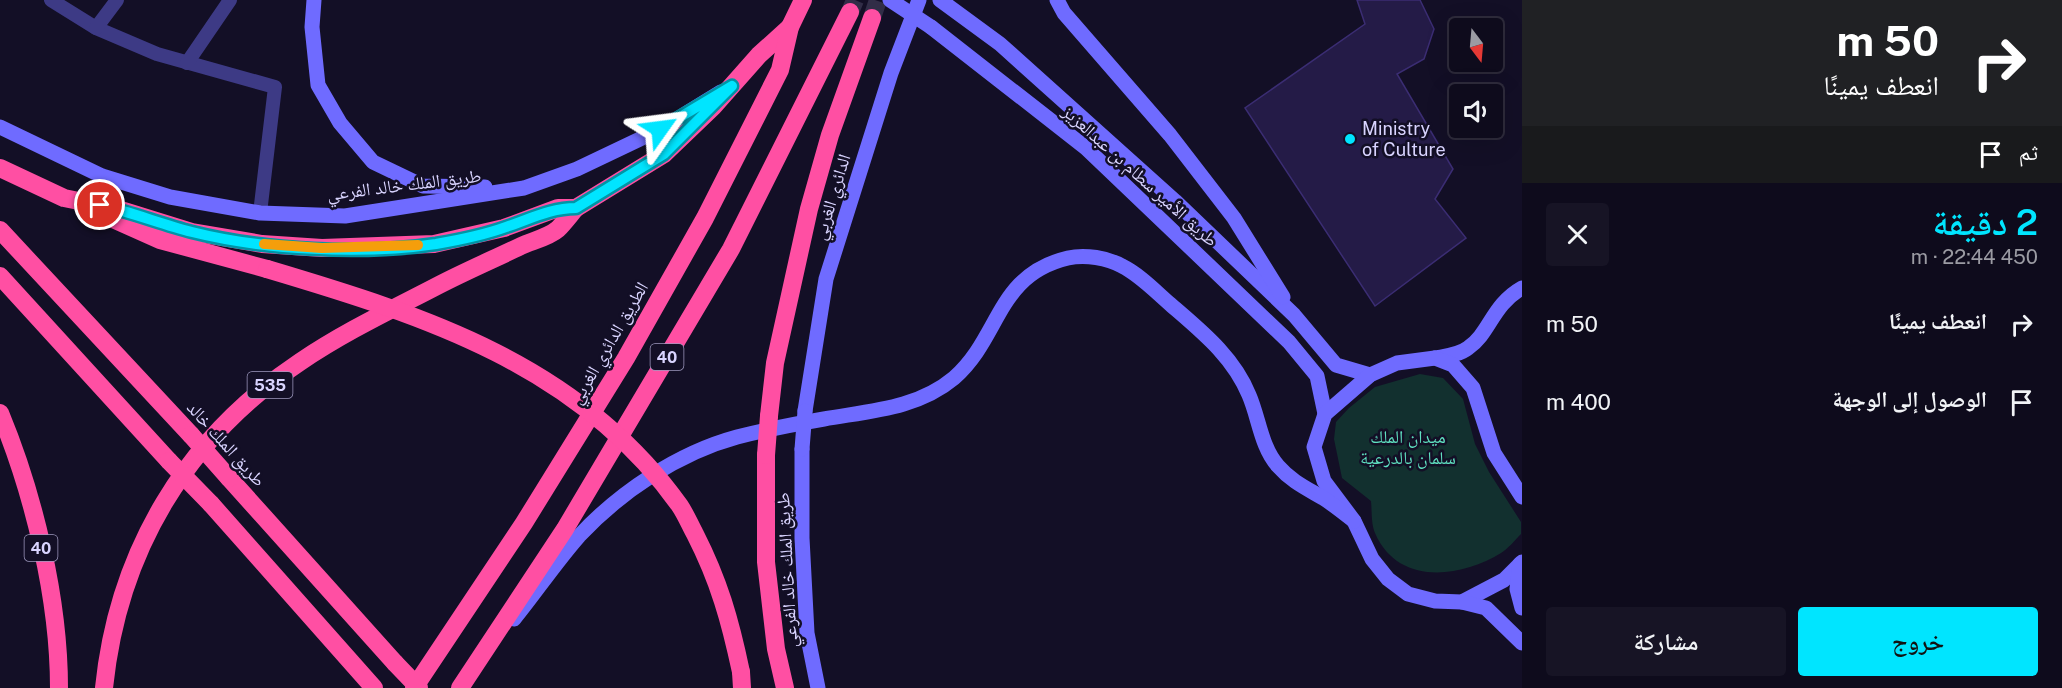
<!DOCTYPE html>
<html lang="ar">
<head>
<meta charset="utf-8">
<style>
	body { margin:0; font-family:"Public Sans","Noto Naskh Arabic",sans-serif; background:#171425; color:#f1f3f6; direction:rtl; height:100vh; display:flex; flex-direction:column; font-size:22px; white-space:nowrap }
	* { box-sizing:border-box; margin:0 }
	p { font-size:20px; color:#9b9ba3 }
	.icon { flex:none; width:33px; height:33px; fill:none; stroke:currentColor; stroke-width:2; stroke-linecap:round; stroke-linejoin:round }
	.map { position:relative; flex:1; overflow:hidden; direction:ltr }
	.side { display:flex; flex-direction:column; background:#0e0b1c; width:540px }
	.side>* { flex:none }
	.hud { background:#202124; color:#fff; overflow:hidden }
	.needle { width:39px; rotate:164deg }
	.fabs { position:absolute; left:1449px; top:18px; display:grid; gap:12px }
	.fabs a { display:grid; place-items:center; width:54px; height:54px; border-radius:6px; background:#0e0b1c; box-shadow:0 6px 24px #0002,0 0 0 2px #2e2b3b; font-size:30px }
	.pin { position:absolute; display:grid; place-items:center; width:51px; height:51px; color:#fff; margin:-26px; border:3px solid #fff; border-radius:50%; box-shadow:0 2px 6px #0007 }
	.me { position:absolute; width:66px; margin:-33px; rotate:59deg; stroke-linejoin:round; filter:drop-shadow(0 0 4px #0008) }
	.turn { display:flex; align-items:center; gap:21px; height:126px; padding:0 24px; font-size:27px }
	.turn .icon { width:78px; height:78px; stroke-width:2.5 }
	.turn b { display:block; font-size:42px; line-height:51px }
	.then { display:flex; align-items:center; height:57px; padding:0 24px; background:#0003; gap:12px; font-size:22px }
	.round { display:grid; place-items:center; flex:none; width:63px; height:63px; border-radius:6px; background:#171425 }
	.headline { display:flex; align-items:center; justify-content:space-between; height:102px; padding:0 24px }
	h1 { font-size:36px; font-weight:600; line-height:45px; color:#00e5ff }
	.cta { display:flex; gap:12px; margin-top:auto; padding:12px 24px }
	.cta a { flex:1; height:69px; border-radius:6px; background:#00e5ff; color:#111; font-size:24px; font-weight:600; line-height:69px; text-align:center }
	.cta a+a { background:#171425; color:#f1f3f6 }
	ul { padding:0; list-style:none }
	li { display:flex; align-items:center; gap:18px; height:78px; padding:0 24px }
	li div { flex:1 }
	li b { display:block; font-size:22px }
	li em { font-style:normal }
	main { display:flex; flex:1; min-height:0 }
	.map>svg:first-child { display:block }
</style>
</head>
<body>
<main>
<section class="side">
<div class="hud">
<div class="turn"><svg class="icon" aria-label="right" viewBox="0 0 24 24"><path d="M7 20v-9h11M14 6l5 5-5 5"/></svg><div><b>50 m</b>انعطف يمينًا</div></div>
<div class="then">ثم<svg class="icon" aria-label="arrive" viewBox="0 0 24 24"><path d="M6 21V4h12l-3 4 3 4H6"/></svg></div>
</div>
<div class="headline"><div><h1>2 دقيقة</h1><p>450 m · 22:44</p></div><a class="round"><svg class="icon" aria-label="close" viewBox="0 0 24 24"><path d="M6 6l12 12M18 6L6 18"/></svg></a></div>
<ul>
<li><svg class="icon" aria-label="right" viewBox="0 0 24 24"><path d="M7 20v-9h11M14 6l5 5-5 5"/></svg><div><b>انعطف يمينًا</b></div><em>50 m</em></li>
<li><svg class="icon" aria-label="arrive" viewBox="0 0 24 24"><path d="M6 21V4h12l-3 4 3 4H6"/></svg><div><b>الوصول إلى الوجهة</b></div><em>400 m</em></li>
</ul>
<div class="cta"><a>خروج</a><a>مشاركة</a></div>
</section>
<div class="map">
<svg width="1522" height="688" viewBox="0 0 1522 688">
	<rect width="100%" height="100%" fill="#130f26"/>
	<path fill="#12302f" d="M1420,374L1443,378L1463,399L1475,444L1489,472L1521,522V534C1515,540 1509,548 1501,553C1460,578 1398,586 1375,533C1371,524 1372,511 1371,501L1342,478L1334,439L1336,422L1349,408L1375,387Z"/>
	<polygon fill="#241b47" stroke="#3b2d73" stroke-width="1.5" points="1357,0 1420,0 1434,29 1424,59 1397,74 1453,169 1435,199 1466,238 1375,306 1245,108 1365,24"/>
	<g fill="none" stroke-linecap="round" stroke-linejoin="round">
		<g stroke="#312d47" stroke-width="18" stroke-dasharray="18 9" stroke-linecap="butt">
			<polyline points="850,12 855,0"/>
			<polyline points="872,18 878,0"/>
		</g>
		<g stroke="#3d3a85" stroke-width="14">
			<polyline points="51,0 96,28 157,54 275,87 260,213"/>
			<polyline points="96,28 117,0"/>
			<polyline points="187,63 230,0"/>
		</g>
		<g stroke="#6f6bff" stroke-width="15">
			<polyline points="314,0 312,27 318,85 340,123 373,162 423,186 485,187"/>
			<polyline points="940,0 1000,44 1175,201 1294,315 1336,365 1370,375"/>
			<polyline points="1057,0 1064,13 1170,135 1234,218 1283,297"/>
			<polyline points="931,27 1086,148 1289,342 1317,376 1325,414"/>
			<polyline points="0,127 102,176 170,197 260,213 345,216 524,188 577,169 661,129 721,92"/>
			<path d="M1435,358C1446,356 1459,355 1468,348C1490,333 1492,305 1522,288"/>
			<polyline points="805,411 826,279 891,73 919,0"/>
			<polyline points="802,449 802,538 807,633 818,688"/>
			<polyline points="1522,497 1494,453 1473,388 1453,365 1435,358 1397,363 1370,375 1325,414 1314,447 1324,481 1354,521 1372,559 1388,579 1408,594 1435,601 1462,602 1504,580 1522,562"/>
			<polyline points="1520,564 1517,589 1522,608"/>
			<polyline points="1462,602 1486,608 1522,643"/>
			<path d="M514,619C536,592 556,562 579,536C620,492 678,453 737,437C765,430 795,424 824,419C869,411 917,409 954,378C1001,337 996,275 1068,258C1085,254 1108,258 1122,266C1140,275 1155,291 1170,304C1201,331 1233,356 1249,395C1259,418 1261,447 1278,466C1291,481 1306,488 1323,498C1334,505 1344,513 1354,521"/>
		</g>
		<g stroke="#ff4fa3" stroke-width="18">
			<polyline points="0,168 64,198 118,209 192,232 262,244 322,248 434,244 504,228 558,208 576,208 664,154 713,107 759,55 790,27"/>
			<polyline points="104,215 160,240 267,269"/>
			<polyline points="0,230 191,435"/>
			<polyline points="0,276 169,461"/>
			<path d="M0,413C34,495 59,599 59,688"/>
			<polyline points="769,416 775,363 809,209 830,135 872,18"/>
			<polyline points="766,455 766,562 776,649 785,688"/>
			<polyline points="229,478 395,663"/>
			<polyline points="211,504 374,688"/>
			<polyline points="741,672 742,688"/>
			<path d="M104,688C118,551 186,438 300,362C344,332 393,309 439,285C466,271 494,259 521,246C532,241 549,237 558,229C564,223 570,215 576,208"/>
			<polyline points="414,688 524,523 626,358 705,218 780,70 790,27 803,0"/>
			<polyline points="460,688 565,529 731,249 850,12"/>
		</g>
		<g stroke="#6f6bff" stroke-width="15">
			<polyline points="890,0 931,27"/>
			<polyline points="802,449 805,411"/>
		</g>
		<g stroke="#ff4fa3" stroke-width="18">
			<path d="M267,269C425,316 580,365 680,506C686,515 690,525 695,534C719,581 730,620 741,672"/>
			<polyline points="191,435 229,478"/>
			<polyline points="766,455 769,416"/>
			<polyline points="169,461 211,504"/>
			<polyline points="395,663 419,688"/>
		</g>
	</g>
	<g fill="none" stroke-linecap="round" stroke-linejoin="round">
		<defs>
			<path id="route" d="M100,205C131,212 161,224 192,232C264,250 362,255 436,244C459,240 484,235 506,227C530,219 551,208 576,208L664,154L732,86L660,129"/>
		</defs>
		<use href="#route" stroke="#0095a6" stroke-width="15"/>
		<use href="#route" stroke="#00e5ff" stroke-width="10"/>
		<polyline stroke="#f59e0b" stroke-width="10" points="264,244 322,248 418,245"/>
	</g>
	<circle fill="#00e5ff" stroke="#130f26" stroke-width="2" cx="1350" cy="139" r="6"/>
	<g text-anchor="middle" stroke-width="5" stroke-linejoin="round" paint-order="stroke">
		<g fill="#130f26" stroke="#9e99be" stroke-width="1.5">
			<rect x="650.5" y="344" width="33" height="26" rx="4.5"/>
			<rect x="247.5" y="372" width="45" height="26" rx="4.5"/>
			<rect x="24.5" y="535" width="33" height="26" rx="4.5"/>
		</g>
		<g font-size="16" font-weight="bold" fill="#d9d4ff">
			<text x="667" y="363">40</text>
			<text x="270" y="391">535</text>
			<text x="41" y="554">40</text>
		</g>
		<g font-size="18" fill="#d9d4ff" stroke="#130f26" text-anchor="start">
			<text x="1362" y="135">Ministry<tspan x="1362" dy="21">of Culture</tspan></text>
		</g>
		<g font-size="18" fill="#d9d4ff" stroke="#130f26">
			<text transform="translate(1140 176) rotate(42)" y="6">طريق الأمير سطام بن عبدالعزيز</text>
			<text transform="translate(404 185) rotate(-7)" y="6">طريق الملك خالد الفرعي</text>
			<text transform="translate(832 197) rotate(-73)" y="6">الدائري الغربي</text>
			<text transform="translate(609 343) rotate(-60)" y="6">الطريق الدائري الغربي</text>
			<text transform="translate(226 444) rotate(48)" y="6">طريق الملك خالد</text>
			<text transform="translate(787 570) rotate(-93)" y="6">طريق الملك خالد الفرعي</text>
		</g>
		<g font-size="18" fill="#5fe0c0" stroke="#130f26">
			<text x="1408" y="443">ميدان الملك<tspan x="1408" dy="21">سلمان بالدرعية</tspan></text>
		</g>
	</g>
</svg>
<div class="fabs">
<a><svg class="needle" viewBox="-14 -14 28 28"><path d="M0-13l5 13h-10z" fill="#e53935"/><path d="M0 13l5-13h-10z" fill="#9b9ba3"/></svg></a>
<a><svg class="icon" aria-label="sound" viewBox="0 0 24 24"><path d="M4 9h4l5-4v14l-5-4H4zM17 9q2 3 0 6"/></svg></a>
</div>
<div class="pin" style="left:100px;top:205px;background:#d93025"><svg class="icon" aria-label="arrive" viewBox="0 0 24 24"><path d="M6 21V4h12l-3 4 3 4H6"/></svg></div>
<svg class="me" style="left:660px;top:129px" viewBox="-20 -20 40 40"><path d="M0-17L14 15 0 8-14 15z" fill="#00e5ff" stroke="#fff" stroke-width="4"/></svg>
</div>
</main>
</body>
</html>
